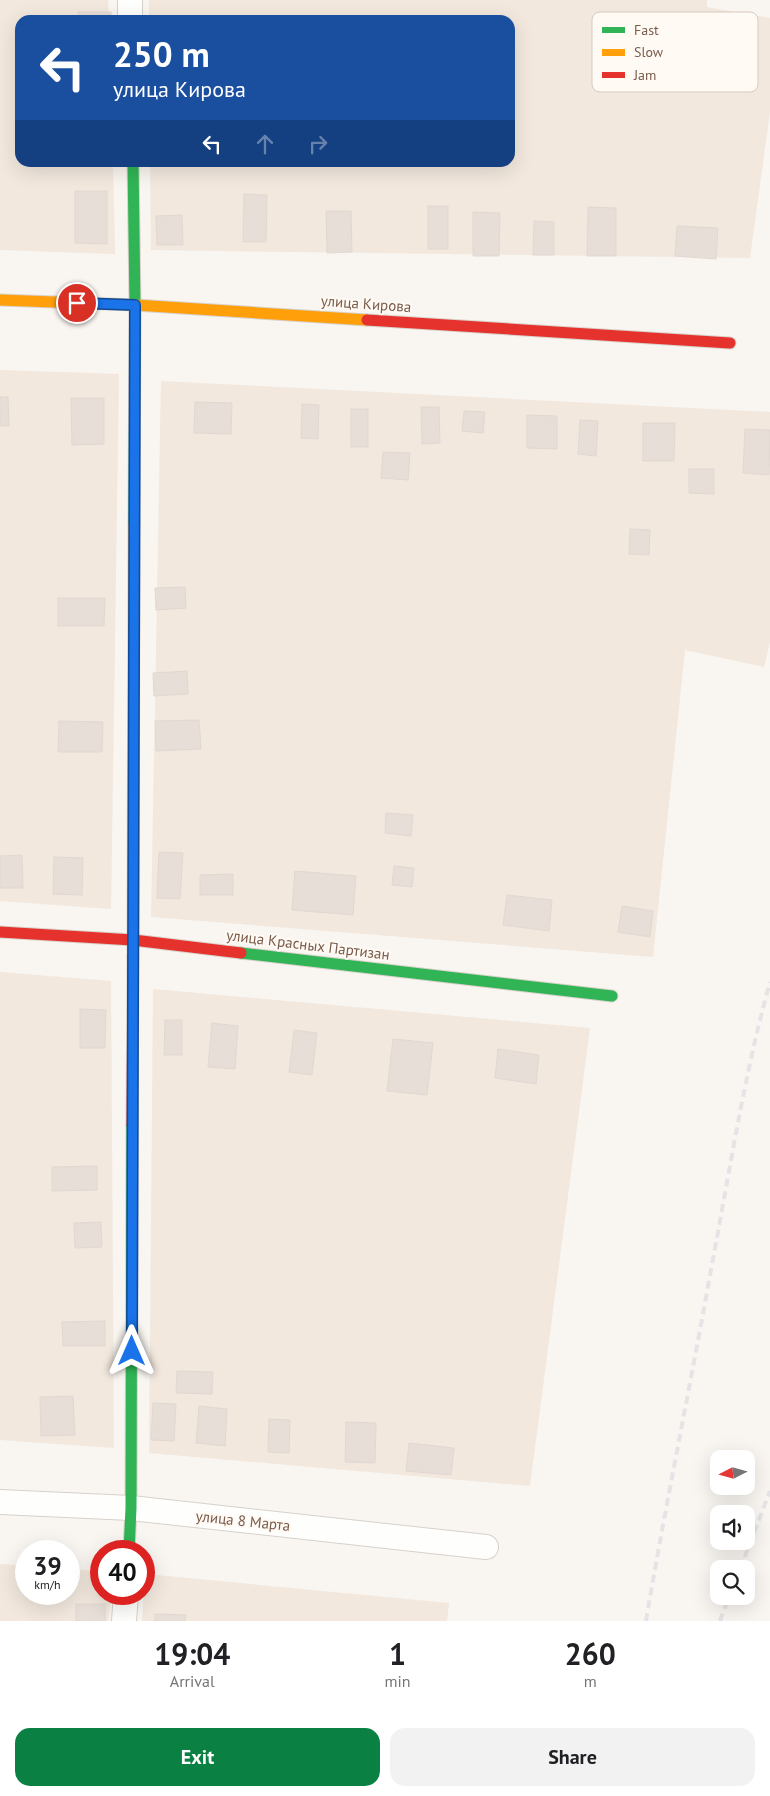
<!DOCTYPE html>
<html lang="en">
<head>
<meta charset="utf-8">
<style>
	body { margin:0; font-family:"PT Sans",sans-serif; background:#f2f2f2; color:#202124; height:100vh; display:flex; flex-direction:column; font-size:19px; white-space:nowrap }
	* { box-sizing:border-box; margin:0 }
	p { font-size:16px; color:#757577 }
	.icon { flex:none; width:28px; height:28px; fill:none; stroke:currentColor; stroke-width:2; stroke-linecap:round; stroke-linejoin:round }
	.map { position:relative; height:1621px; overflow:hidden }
	.side { display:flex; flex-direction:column; background:#fff; flex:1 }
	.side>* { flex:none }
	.top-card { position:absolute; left:15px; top:15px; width:500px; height:152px; border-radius:15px; box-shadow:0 5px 20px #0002; background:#1a4fa0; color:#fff; overflow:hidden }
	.needle { width:32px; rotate:264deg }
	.fabs { position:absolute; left:710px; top:1450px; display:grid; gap:10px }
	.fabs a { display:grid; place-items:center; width:45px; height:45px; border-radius:10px; background:#fff; box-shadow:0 5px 20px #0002; font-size:25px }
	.speed { position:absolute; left:15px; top:1540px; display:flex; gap:10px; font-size:25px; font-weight:700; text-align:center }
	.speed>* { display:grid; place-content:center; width:65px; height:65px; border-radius:50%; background:#fff; box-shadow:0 5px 20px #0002; line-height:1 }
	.speed small { font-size:12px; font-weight:400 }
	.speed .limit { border:8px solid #d22; background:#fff; color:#111 }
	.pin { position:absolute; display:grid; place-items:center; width:42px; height:42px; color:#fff; margin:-21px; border:2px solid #fff; border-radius:50%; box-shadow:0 1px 5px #0007 }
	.me { position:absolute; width:55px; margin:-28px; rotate:0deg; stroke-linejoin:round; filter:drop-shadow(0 0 4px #0008) }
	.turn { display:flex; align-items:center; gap:18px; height:105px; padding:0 15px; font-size:22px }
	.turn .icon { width:65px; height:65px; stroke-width:2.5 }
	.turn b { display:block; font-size:35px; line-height:42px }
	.lanes { display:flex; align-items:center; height:48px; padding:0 15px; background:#0003; justify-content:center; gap:25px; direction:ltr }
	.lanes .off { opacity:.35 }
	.eta { display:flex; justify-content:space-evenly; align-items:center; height:85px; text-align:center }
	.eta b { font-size:30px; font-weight:700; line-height:35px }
	.primary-button { display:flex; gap:10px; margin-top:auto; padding:10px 15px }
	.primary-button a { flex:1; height:58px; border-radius:15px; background:#0b8043; color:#fff; font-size:20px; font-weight:700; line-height:58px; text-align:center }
	.primary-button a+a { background:#f2f2f2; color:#202124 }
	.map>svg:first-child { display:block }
</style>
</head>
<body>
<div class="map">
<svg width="770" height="1621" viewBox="0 0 770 1621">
	<rect width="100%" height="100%" fill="#f9f5f0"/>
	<g fill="#f2e8de">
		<polygon points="0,0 108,0 109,20 20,20 20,162 113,163 115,254 0,250"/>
		<polygon points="149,0 707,0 707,7 770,18 770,112 750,258 151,250 150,163 510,162 510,20 149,20"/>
		<polygon points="0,370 119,374 111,909 0,901"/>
		<polygon points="161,381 770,412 770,642 764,667 685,650 653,957 151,917"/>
		<polygon points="0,972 111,981 114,1448 0,1440"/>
		<polygon points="153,989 590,1028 530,1486 149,1453"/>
		<polygon points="0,1564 26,1566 26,1594 69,1594 69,1569 101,1571 101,1594 111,1594 108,1621 0,1621"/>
		<polygon points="145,1574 449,1603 447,1621 142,1621"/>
	</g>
	<g fill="#e6ded7" stroke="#e2d8d2">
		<rect x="78" y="12" width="33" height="8"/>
		<polygon points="75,191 107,191 107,244 75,243"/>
		<polygon points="244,194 267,195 266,242 243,242"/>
		<rect x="428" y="206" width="20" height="43"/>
		<polygon points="588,207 616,208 616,256 587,256"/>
		<polygon points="326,211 351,211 352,252 327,253"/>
		<polygon points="473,212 500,213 499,256 473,256"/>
		<polygon points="182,215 183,245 157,245 156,216"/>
		<polygon points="534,221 554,222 554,255 533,255"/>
		<polygon points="677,226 718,228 716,259 675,256"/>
		<polygon points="0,397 8,397 9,426 0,426"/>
		<polygon points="71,398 104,398 104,444 72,445"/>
		<polygon points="195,402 232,403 231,434 194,433"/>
		<polygon points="302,404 319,405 318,439 301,438"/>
		<polygon points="421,407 439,407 440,443 422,444"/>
		<rect x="351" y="409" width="17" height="38"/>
		<polygon points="464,411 485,412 483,433 462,431"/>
		<polygon points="527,415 557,416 557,449 527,448"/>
		<polygon points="580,420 598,421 596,456 578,454"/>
		<polygon points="643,423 675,423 674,461 643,461"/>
		<polygon points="745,429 770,430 769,475 743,473"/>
		<polygon points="383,452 410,453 408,480 381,478"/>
		<polygon points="689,469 714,469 714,494 689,493"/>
		<polygon points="630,529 650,530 649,555 629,554"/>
		<polygon points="185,587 186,608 156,610 155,588"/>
		<polygon points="58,598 105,598 104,626 58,626"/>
		<polygon points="187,671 188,694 154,696 153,673"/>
		<polygon points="199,720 201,749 156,751 155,721"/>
		<polygon points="59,721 103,722 102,752 58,752"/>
		<polygon points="386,813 413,815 411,836 385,833"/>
		<polygon points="159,852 183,853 180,899 157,898"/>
		<polygon points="22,855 23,888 0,888 0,856"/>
		<polygon points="54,857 83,858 82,895 53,894"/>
		<polygon points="394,866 414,868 412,887 392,885"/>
		<polygon points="295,871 356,876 353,915 292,910"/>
		<polygon points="233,874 233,895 200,895 200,875"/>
		<polygon points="507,895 552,900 549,931 503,925"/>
		<polygon points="622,906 653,911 650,937 618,932"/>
		<polygon points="80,1009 106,1010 105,1048 80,1048"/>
		<polygon points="165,1020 182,1020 182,1055 164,1055"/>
		<polygon points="212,1023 238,1026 235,1069 208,1067"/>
		<polygon points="294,1030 317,1033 312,1075 289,1072"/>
		<polygon points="393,1039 433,1043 427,1095 387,1091"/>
		<polygon points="498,1049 539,1055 536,1084 495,1078"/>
		<polygon points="97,1166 97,1190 52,1191 52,1167"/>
		<polygon points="101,1222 102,1247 75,1248 74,1223"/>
		<polygon points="105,1321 105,1346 63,1346 62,1322"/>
		<polygon points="177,1371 213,1372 212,1394 176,1393"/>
		<polygon points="73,1396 75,1435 41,1436 40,1397"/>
		<polygon points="153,1403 176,1404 174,1441 151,1440"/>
		<polygon points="199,1406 227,1409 225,1446 196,1443"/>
		<polygon points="269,1419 290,1420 289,1453 268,1452"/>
		<polygon points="346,1422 376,1423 375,1463 345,1462"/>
		<polygon points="409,1443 454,1448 451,1475 406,1471"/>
		<rect x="76" y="1604" width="29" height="17"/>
		<polygon points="155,1614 186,1615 185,1621 155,1621"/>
	</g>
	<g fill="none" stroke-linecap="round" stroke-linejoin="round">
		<defs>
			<g id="street">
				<polyline points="130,0 130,20"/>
				<polyline points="0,1502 131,1508 486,1547"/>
				<polyline points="124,1621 126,1594"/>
			</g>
			<g id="fast">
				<polyline points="133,162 135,305 134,523"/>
				<polyline points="241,953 612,996"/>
				<polyline points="129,1551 131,1508 132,1125"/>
			</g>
			<g id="slow">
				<polyline points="0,300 135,305 367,320"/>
				<polyline points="133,957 134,523"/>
			</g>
			<g id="jam">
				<polyline points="367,320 730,343"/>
				<polyline points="0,932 133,940 241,953"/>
				<polyline points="132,1125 133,957"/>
			</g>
		</defs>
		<use href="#street" stroke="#d7d1cb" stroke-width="26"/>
		<use href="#fast" stroke="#d9d2cb" stroke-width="13"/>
		<use href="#slow" stroke="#d9d2cb" stroke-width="13"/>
		<use href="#jam" stroke="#d9d2cb" stroke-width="13"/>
		<use href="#street" stroke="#fefefd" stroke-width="24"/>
		<use href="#fast" stroke="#30b455" stroke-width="11"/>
		<use href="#slow" stroke="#ff9f0a" stroke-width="11"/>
		<use href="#jam" stroke="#e5322d" stroke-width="11"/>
		<g stroke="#e6e3e7" stroke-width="4" stroke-dasharray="8 5" stroke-linecap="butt">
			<polyline points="740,1569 770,1491"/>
			<path d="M646,1621C666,1502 691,1383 712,1264C730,1170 744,1075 770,982"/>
			<polyline points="720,1621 729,1596"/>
		</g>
	</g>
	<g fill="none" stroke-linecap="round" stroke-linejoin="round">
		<defs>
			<polyline id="route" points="77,303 135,305 132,1351"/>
		</defs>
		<use href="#route" stroke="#114b97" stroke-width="12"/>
		<use href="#route" stroke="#1a73e8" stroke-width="9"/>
	</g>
	<g text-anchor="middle" stroke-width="4" stroke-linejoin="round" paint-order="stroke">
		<g font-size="15" fill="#7a5c4d" stroke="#fffaf3">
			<text transform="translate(366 304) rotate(4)" y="5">улица Кирова</text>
			<text transform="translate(308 945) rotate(7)" y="5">улица Красных Партизан</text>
			<text transform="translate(243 1521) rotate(6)" y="5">улица 8 Марта</text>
		</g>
	</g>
	<rect x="592" y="12" width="166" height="80" rx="8" fill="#fffaf3" stroke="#d7cbc1" stroke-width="1"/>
	<rect x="602" y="27" width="23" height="6" fill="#30b455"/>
	<rect x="602" y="49" width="23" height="7" fill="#ff9f0a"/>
	<rect x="602" y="72" width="23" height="6" fill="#e5322d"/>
	<g font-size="14" fill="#7a5c4d">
		<text x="634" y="35">Fast</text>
		<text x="634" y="57">Slow</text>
		<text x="634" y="80">Jam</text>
	</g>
</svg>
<div class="fabs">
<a><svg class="needle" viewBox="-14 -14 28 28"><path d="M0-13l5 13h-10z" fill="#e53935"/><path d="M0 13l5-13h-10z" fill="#757577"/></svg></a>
<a><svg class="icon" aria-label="sound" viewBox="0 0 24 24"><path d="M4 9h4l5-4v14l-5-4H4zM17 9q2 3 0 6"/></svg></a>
<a><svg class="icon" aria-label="search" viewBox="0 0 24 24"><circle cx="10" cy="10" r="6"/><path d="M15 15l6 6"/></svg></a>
</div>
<div class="speed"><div>39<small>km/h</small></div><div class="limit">40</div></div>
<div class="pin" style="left:77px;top:303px;background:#d93025"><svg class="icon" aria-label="arrive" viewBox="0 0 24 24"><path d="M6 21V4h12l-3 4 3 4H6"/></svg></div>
<svg class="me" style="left:132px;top:1351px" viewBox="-20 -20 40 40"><path d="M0-17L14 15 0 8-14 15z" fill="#1a73e8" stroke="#fff" stroke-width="4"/></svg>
<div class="top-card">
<div class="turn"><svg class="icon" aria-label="left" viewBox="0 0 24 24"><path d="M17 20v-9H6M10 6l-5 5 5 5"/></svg><div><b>250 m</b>улица Кирова</div></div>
<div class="lanes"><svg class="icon" aria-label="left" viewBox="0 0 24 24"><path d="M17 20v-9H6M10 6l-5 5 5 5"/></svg><svg class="icon off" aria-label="ahead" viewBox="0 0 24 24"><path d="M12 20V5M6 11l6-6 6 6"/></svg><svg class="icon off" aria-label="right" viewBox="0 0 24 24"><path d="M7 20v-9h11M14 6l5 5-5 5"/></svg></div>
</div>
</div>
<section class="side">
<div class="eta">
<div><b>19:04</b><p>Arrival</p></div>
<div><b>1</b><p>min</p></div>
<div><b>260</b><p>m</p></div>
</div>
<div class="primary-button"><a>Exit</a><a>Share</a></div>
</section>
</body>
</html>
